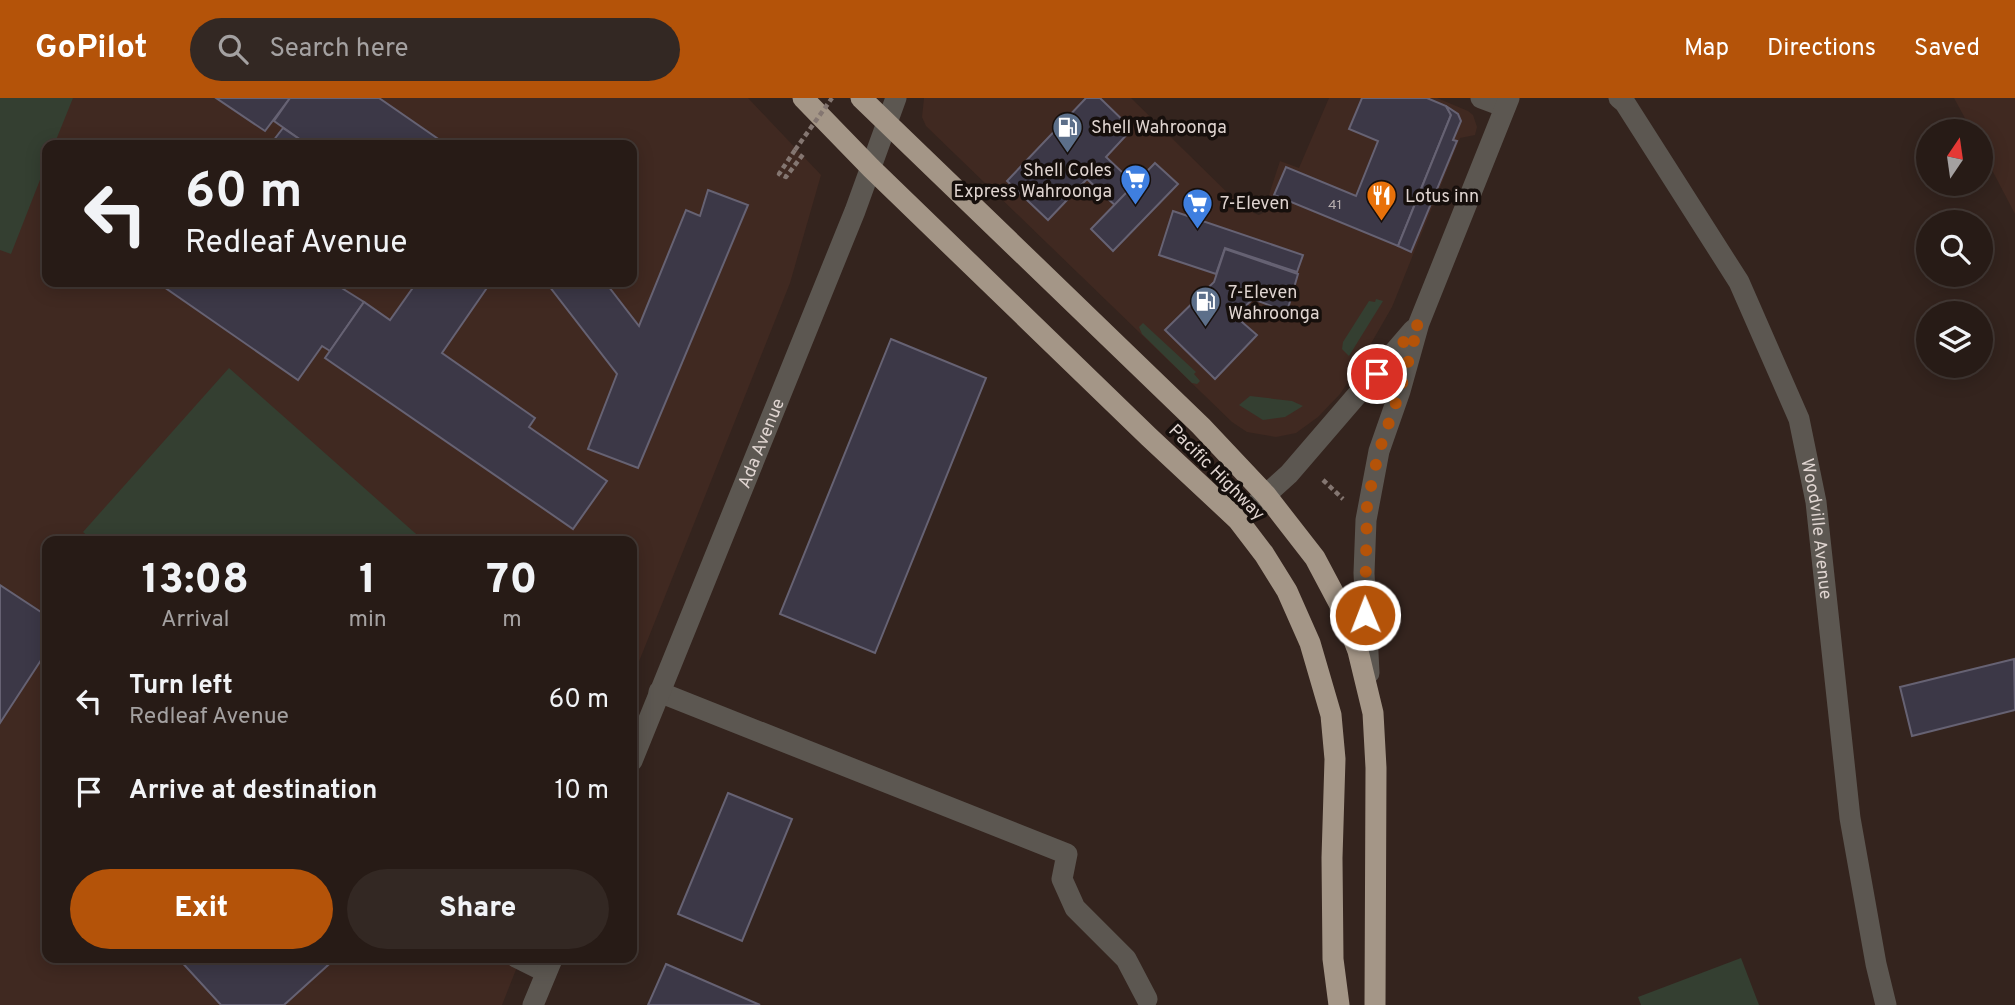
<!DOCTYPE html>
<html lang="en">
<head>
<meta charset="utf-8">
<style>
	body { margin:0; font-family:Overpass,sans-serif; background:#332823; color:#f1f3f6; height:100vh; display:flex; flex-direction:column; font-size:26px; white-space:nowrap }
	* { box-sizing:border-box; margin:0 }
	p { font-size:23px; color:#a4a1a1 }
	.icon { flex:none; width:38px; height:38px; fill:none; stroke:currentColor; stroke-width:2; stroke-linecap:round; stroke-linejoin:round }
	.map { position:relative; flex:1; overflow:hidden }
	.details { position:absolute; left:42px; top:438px; width:595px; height:427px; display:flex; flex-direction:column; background:#271b16; border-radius:14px; box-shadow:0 4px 18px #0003,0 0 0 2px #433935 }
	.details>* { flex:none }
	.hud { position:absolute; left:42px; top:42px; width:595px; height:147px; border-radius:14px; box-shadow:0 4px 18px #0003,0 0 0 2px #433935; background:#271b16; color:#f1f3f6; overflow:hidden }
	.needle { width:46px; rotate:13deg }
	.buttons { position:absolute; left:1916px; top:21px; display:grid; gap:14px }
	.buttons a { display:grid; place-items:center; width:77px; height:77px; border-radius:50%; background:#271b16; box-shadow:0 4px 18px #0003,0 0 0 2px #433935; font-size:35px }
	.pin { position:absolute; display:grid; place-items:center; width:60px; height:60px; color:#fff; margin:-30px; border:4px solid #fff; border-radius:50%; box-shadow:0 2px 7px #0007 }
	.me { position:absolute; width:77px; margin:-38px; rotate:359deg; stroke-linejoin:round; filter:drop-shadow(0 0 5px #0008) }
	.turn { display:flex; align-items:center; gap:24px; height:147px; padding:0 28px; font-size:32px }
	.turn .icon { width:91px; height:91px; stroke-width:2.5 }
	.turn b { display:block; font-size:49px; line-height:60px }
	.eta { display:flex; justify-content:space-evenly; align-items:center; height:119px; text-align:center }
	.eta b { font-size:42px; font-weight:800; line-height:49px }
	.primary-button { display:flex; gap:14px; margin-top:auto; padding:14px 28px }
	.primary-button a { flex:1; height:80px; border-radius:42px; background:#b45309; color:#fff; font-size:28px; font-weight:800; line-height:80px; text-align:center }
	.primary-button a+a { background:#332823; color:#f1f3f6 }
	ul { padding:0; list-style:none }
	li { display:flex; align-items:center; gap:21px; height:91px; padding:0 28px }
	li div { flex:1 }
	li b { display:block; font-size:26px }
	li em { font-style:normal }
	header { display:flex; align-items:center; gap:42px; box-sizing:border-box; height:98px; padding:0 35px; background:#b45309; color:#fff }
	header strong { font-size:33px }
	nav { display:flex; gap:38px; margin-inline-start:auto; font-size:24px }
	.search { width:490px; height:63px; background:#332823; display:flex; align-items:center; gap:18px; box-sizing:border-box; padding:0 24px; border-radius:38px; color:#a4a1a1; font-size:26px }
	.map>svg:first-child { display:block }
</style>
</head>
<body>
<header>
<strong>GoPilot</strong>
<div class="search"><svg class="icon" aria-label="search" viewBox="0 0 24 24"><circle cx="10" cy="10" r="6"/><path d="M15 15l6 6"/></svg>Search here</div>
<nav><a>Map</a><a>Directions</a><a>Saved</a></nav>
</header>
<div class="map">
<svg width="2015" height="907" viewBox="0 0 2015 907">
	<rect width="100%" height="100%" fill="#34241e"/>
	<g fill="#402921" fill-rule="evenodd">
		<path d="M0,0H748L821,77L790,185L632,581V443H47V859H521L502,907H0ZM47,47H632V184H47Z"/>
		<polygon points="924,0 1131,0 1244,111 1259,117 1263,115 1280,63 1299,70 1329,0 1437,0 1468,13 1473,17 1477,29 1475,37 1460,40 1392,209 1354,275 1340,296 1318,319 1296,335 1276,339 1247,334 1232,324 926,28 922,19"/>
		<polygon points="1954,0 2015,0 2015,116 1981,51 1981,33 1972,33"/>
	</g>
	<g fill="#343f31">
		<polygon points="0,0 73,0 54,47 47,47 47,64 11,156 0,152"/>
		<polygon points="1376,201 1383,203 1349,258 1342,251 1343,244 1369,203 1375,204"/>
		<polygon points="1143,225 1196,274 1194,276 1200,283 1197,286 1192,285 1142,236 1139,229"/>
		<polygon points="229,270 424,443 93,443 83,434"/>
		<polygon points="1250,298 1292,303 1303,308 1285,319 1263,322 1239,307"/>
		<polygon points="1741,860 1759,907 1641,907 1638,899"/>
	</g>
	<g fill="#3c3847" stroke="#666273" stroke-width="2">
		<polygon points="216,0 290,0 265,33"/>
		<polygon points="290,0 379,0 447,47 308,47 274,23"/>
		<polygon points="1086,0 1100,0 1132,31 1106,59 1140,91 1120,112 1087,81 1048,122 1007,83"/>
		<polygon points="1362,0 1427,0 1446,8 1451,17 1398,148 1274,97 1286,69 1356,98 1378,43 1349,31"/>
		<polygon points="1446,8 1458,16 1461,23 1453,42 1457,43 1411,154 1398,148 1451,17"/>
		<polygon points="283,30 308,47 270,47"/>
		<polygon points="1155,65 1178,86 1113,153 1091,131"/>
		<polygon points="708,92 748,107 638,370 588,351 617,276 546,184 605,184 639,228 686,112 700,118"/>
		<polygon points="1173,113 1303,157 1297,174 1225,150 1216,176 1159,157"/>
		<polygon points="1225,151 1298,176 1287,214 1253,201 1235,218 1257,237 1215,281 1165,232 1214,184"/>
		<polygon points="168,184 332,184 364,204 330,253 322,248 298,282 164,189"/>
		<polygon points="417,184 491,184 442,255 535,320 529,329 607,383 573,431 325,260 364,204 390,222"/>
		<polygon points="891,241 986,280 875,555 780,516"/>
		<polygon points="0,487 47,518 47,553 0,625"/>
		<polygon points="2014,561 2015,612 1912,638 1900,589"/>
		<polygon points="728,695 792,721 742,843 678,816"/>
		<polygon points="177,859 337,859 284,907 221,907"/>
		<polygon points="666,866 760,907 648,907"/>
	</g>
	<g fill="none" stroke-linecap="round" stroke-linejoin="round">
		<g stroke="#847671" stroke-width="4.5" stroke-dasharray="5 3.5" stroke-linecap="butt">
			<polyline points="795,52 779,76 786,79 804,55"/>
			<polyline points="1323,382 1343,401"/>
		</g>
		<g stroke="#5c5751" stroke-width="21">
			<polyline points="1481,0 1505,9"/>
			<path id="s1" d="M1619,0L1625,5L1739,184L1799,321L1816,404L1850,720L1876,866L1886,907"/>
			<polyline points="1238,422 1289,376 1413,232"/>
			<polyline points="1369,575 1364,475 1366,422 1379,353 1400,293 1419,225 1509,0"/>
			<polyline points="659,594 1067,756 1062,781 1075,810 1126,861 1147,901"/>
			<path id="s2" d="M632,663L855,113L896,0"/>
			<polyline points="516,859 546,874"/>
			<polyline points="533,907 553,859"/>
		</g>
		<g stroke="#a49687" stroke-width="21">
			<polyline points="803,0 871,70 1149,339 1238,422 1264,456 1287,493 1310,545 1331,617 1335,661 1332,760 1333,861 1339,907"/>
			<polyline points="861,0 1201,328 1266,397 1315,460 1341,509 1358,553 1373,615 1376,670 1375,907"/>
		</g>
		<polyline stroke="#847671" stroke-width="4.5" stroke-dasharray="5 3.5" stroke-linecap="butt" points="795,52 832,0"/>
	</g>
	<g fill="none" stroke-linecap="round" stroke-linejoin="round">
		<polyline stroke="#b45309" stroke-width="12" stroke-dasharray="0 21.6" points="1365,517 1367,406 1379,353 1400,293 1419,225 1377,276"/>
	</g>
	<defs>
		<symbol id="fuel-pin" viewBox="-11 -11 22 30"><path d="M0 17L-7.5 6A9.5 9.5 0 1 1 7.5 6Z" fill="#5c6f8a" stroke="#160f0c"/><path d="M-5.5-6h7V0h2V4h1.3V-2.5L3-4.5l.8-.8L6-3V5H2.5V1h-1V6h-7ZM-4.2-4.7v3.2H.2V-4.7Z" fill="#fff"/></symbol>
		<symbol id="supermarket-pin" viewBox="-11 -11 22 30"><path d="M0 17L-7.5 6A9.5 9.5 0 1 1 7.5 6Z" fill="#3f7fe0" stroke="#160f0c"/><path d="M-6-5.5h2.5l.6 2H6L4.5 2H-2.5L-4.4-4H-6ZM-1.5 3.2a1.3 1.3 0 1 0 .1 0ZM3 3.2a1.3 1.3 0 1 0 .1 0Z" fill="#fff"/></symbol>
		<symbol id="restaurant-pin" viewBox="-11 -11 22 30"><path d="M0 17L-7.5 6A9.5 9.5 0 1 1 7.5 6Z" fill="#e8710a" stroke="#160f0c"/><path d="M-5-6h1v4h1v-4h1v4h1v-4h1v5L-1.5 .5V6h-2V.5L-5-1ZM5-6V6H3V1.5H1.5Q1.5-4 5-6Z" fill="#fff"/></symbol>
	</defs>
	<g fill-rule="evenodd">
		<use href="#fuel-pin" x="1050" y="12" width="35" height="47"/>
		<use href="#supermarket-pin" x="1118" y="64" width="35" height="47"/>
		<use href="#restaurant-pin" x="1364" y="80" width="35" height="47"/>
		<use href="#supermarket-pin" x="1180" y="88" width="35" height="47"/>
		<use href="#fuel-pin" x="1188" y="186" width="35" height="47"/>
	</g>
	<g text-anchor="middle" stroke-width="7" stroke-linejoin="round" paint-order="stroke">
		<g font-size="14" fill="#b6adae">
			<text x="1335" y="111">41</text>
		</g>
		<g font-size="18" fill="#dfd4d0" stroke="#160f0c" text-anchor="start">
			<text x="1091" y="35">Shell Wahroonga</text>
			<text x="1112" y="78" text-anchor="end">Shell Coles<tspan x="1112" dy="21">Express Wahroonga</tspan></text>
			<text x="1405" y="104">Lotus inn</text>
			<text x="1220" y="111">7-Eleven</text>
			<text x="1228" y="200">7-Eleven<tspan x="1228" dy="21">Wahroonga</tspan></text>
		</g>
		<g font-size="18" fill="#dfd4d0" stroke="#160f0c">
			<text dy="6" stroke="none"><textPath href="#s2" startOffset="343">Ada Avenue</textPath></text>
			<text transform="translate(1217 374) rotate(45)" y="6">Pacific Highway</text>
			<text dy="6" stroke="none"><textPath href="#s1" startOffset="481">Woodville Avenue</textPath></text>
		</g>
	</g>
</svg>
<div class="buttons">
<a><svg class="needle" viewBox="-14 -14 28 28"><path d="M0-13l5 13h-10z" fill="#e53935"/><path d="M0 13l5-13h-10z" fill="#a4a1a1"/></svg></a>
<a><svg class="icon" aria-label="search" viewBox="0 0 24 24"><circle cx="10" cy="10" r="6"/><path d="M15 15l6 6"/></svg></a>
<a><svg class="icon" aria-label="layers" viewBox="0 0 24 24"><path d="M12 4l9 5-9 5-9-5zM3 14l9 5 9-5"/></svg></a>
</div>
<div class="pin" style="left:1377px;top:276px;background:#d93025"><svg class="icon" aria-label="arrive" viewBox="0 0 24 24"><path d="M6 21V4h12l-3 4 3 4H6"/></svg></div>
<svg class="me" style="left:1365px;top:517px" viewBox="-20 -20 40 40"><circle r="17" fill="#b45309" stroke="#fff" stroke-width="3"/><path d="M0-11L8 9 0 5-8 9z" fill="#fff"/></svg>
<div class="hud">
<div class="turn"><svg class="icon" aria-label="left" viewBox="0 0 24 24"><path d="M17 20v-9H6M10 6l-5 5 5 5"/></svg><div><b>60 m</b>Redleaf Avenue</div></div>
</div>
<section class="details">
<div class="eta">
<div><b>13:08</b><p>Arrival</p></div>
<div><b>1</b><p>min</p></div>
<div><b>70</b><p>m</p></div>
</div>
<ul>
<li><svg class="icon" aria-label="left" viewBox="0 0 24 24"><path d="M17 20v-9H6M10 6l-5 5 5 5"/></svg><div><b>Turn left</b><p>Redleaf Avenue</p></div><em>60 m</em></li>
<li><svg class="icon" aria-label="arrive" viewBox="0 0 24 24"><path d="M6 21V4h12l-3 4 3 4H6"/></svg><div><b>Arrive at destination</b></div><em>10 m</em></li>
</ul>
<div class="primary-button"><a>Exit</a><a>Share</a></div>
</section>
</div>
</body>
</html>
